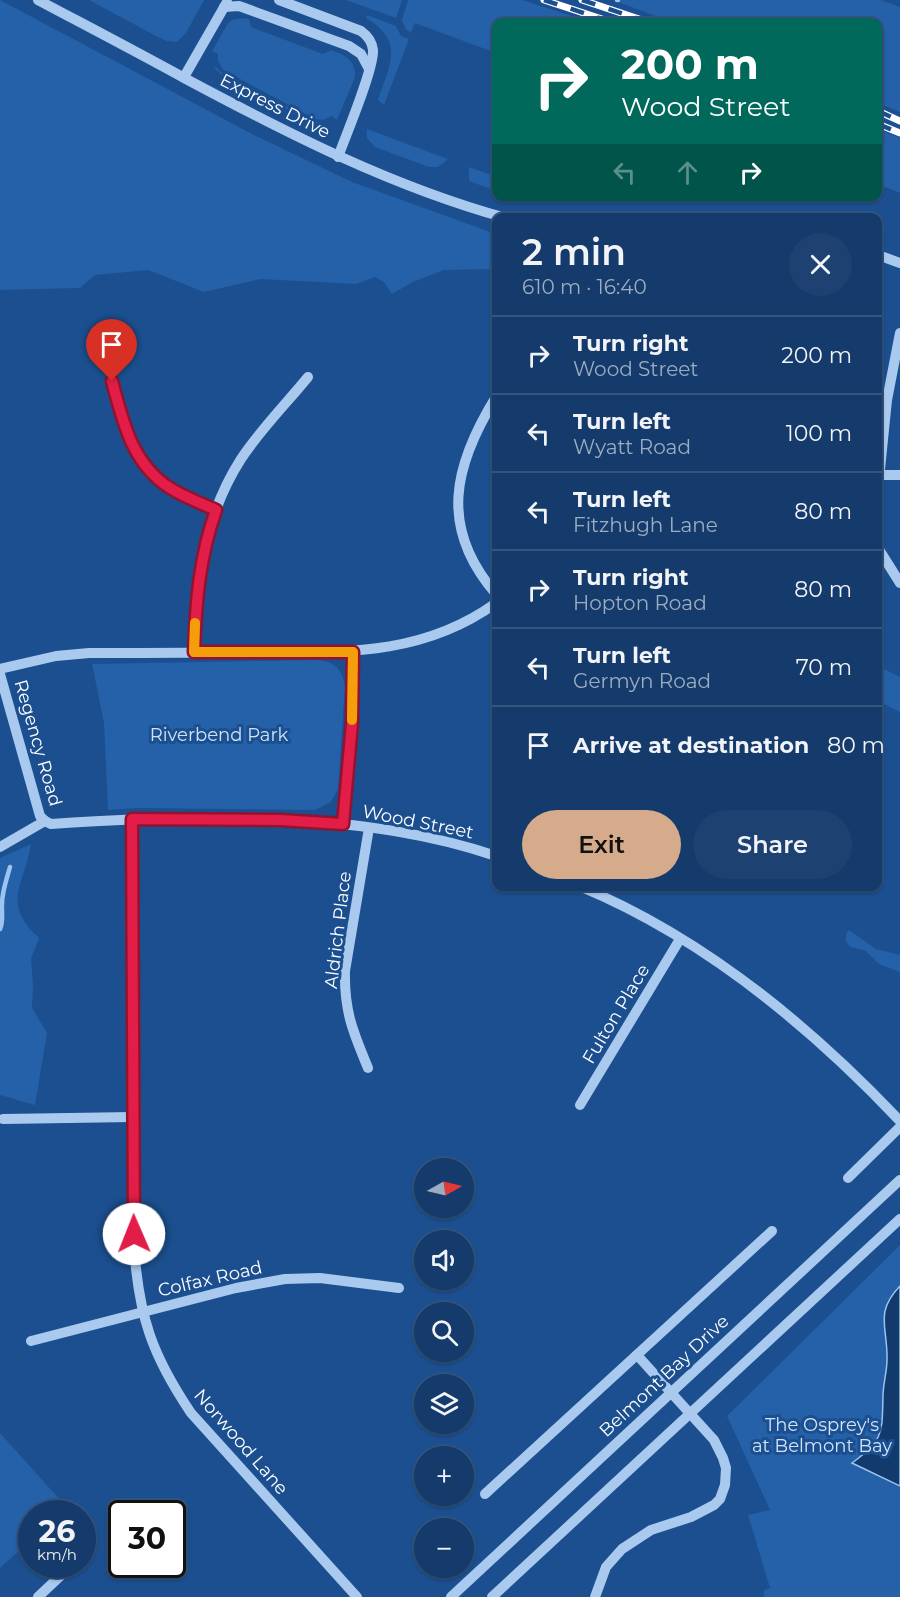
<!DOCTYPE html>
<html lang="en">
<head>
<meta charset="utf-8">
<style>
	body { margin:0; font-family:Montserrat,sans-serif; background:#1d4271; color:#f1f3f6; height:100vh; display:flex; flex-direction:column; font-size:22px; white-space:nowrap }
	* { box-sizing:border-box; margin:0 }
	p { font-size:20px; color:#9dadc1 }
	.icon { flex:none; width:33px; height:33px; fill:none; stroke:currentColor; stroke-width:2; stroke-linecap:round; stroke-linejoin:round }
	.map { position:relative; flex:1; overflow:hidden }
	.details { position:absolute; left:492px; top:213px; width:390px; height:678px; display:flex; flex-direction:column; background:#143b6b; border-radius:12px; box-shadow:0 2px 4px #0004,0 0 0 2px #33557e }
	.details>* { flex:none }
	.top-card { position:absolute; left:492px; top:18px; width:390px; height:183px; border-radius:12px; box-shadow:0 2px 4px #0004,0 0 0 2px #33557e; background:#00695c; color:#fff; overflow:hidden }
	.needle { width:39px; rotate:82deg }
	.tools { position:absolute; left:414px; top:1158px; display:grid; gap:12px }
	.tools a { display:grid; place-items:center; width:60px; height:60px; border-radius:50%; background:#143b6b; box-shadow:0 2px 4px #0004,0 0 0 2px #33557e; font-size:30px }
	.speed { position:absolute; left:18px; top:1500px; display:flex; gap:12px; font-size:30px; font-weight:700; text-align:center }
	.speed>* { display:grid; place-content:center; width:78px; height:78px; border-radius:50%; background:#143b6b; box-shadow:0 2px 4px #0004,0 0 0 2px #33557e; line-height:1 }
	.speed small { font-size:15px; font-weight:400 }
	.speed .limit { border:3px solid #111; border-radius:9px; background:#fff; color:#111 }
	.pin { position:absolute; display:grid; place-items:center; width:51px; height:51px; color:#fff; margin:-62px -26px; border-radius:50% 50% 50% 0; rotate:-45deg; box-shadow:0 0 6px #0007 }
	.pin .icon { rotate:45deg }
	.me { position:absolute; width:66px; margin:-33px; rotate:359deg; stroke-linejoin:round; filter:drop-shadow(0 0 4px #0008) }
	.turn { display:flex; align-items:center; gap:21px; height:126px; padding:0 30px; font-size:27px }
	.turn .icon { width:78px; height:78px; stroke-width:2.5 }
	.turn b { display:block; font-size:42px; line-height:51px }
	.lanes { display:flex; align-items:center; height:57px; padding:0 30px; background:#0003; justify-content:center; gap:30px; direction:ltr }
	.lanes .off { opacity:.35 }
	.round { display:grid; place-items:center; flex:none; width:63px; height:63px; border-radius:32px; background:#1d4271 }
	.head { display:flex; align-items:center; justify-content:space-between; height:102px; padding:0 30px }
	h1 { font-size:36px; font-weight:600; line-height:45px }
	.button { display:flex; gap:12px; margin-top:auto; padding:12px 30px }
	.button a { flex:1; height:69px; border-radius:36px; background:#d6ab8b; color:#111; font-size:24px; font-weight:600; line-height:69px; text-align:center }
	.button a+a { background:#1d4271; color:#f1f3f6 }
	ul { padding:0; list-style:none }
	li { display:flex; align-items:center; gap:18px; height:78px; padding:0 30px; border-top:2px solid #33557e }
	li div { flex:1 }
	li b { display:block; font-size:22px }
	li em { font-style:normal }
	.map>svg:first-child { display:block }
</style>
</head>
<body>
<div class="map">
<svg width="900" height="1597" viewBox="0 0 900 1597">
	<rect width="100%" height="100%" fill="#1b4f8f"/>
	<g fill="#2461a8">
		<polygon points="0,0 254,135 352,182 496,234 496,269 444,270 413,282 392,294 384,282 375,277 356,284 260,279 204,292 148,270 95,275 80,288 0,290"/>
		<polygon points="89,0 204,0 186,33 177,42 167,41 156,36"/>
		<polygon points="346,0 402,0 396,18"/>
		<polygon points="408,0 522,0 591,22 496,22 496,53 415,23 411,32 406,30 402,20"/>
		<polygon points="613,0 881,0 900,7 900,112 878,103 878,22 671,22"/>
		<path d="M367,15L396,26L401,36L409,39L384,105L378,100C390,65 405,41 366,18Z"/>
		<path d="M243,18L249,19L251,27L323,54L331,50C345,55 356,60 355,77L337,120L332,116L323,120L315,119L223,70L218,61V54L212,51L228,23L232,20Z"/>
		<polygon points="216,67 222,73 320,123 319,126 224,77 214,68"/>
		<polygon points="367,129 375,132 448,159 438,167 429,167 375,147 367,138"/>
		<polygon points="878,129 900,138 900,193 878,184"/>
		<polygon points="496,161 496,191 469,181 469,167 491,175"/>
		<path d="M317,660C334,661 343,670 345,687L338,789L331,802L315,810L137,808L108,810L104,723L92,664Z"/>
		<polygon points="878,666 900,677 900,712 878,701"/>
		<path d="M31,844C25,884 0,903 39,938L31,959L33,986L32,1008L47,1033L35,1105L0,1095V858Z"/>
		<polygon points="849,930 876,949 900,955 900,972 879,964 866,951 851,947 846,942 846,934"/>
		<polygon points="900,1245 900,1597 764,1597 764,1590 770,1588 748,1515 770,1510 727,1416"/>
		<polygon points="0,1433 63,1503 62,1513 32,1514 31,1540 0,1568"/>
	</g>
	<path fill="#123a6d" stroke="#9cc4f0" stroke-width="1.5" d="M900,1286V1486L852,1463C884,1440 882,1433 883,1396C883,1384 887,1372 887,1360C888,1327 874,1313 900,1286Z"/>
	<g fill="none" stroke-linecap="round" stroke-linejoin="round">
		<g stroke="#9cc4f0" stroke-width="4.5">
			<polyline points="617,0 618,0"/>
			<path d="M0,929C3,922 2,918 2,910C1,896 6,881 10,867"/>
		</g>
		<g stroke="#a9c9ee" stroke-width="10">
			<path d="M38,0C87,26 137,52 186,79C289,134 393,187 506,218"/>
			<path d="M279,0L361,31C368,36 372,41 373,50C374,69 346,135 338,157"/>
			<polyline points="224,7 239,6 349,46 361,54 369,69"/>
			<polyline points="184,77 227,2"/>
			<polyline points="878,255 900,263"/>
			<path d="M113,381C124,426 133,470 178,493C190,500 203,505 216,511"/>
			<path d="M496,397C454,465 438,527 496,594"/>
			<polyline points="879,475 900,475"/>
			<polyline points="878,489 887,400 900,333"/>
			<polyline points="878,548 900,583"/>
			<path d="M194,652C197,582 202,520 241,459C260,430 286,404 308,377"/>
			<path d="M0,669L56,656L89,653C144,653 199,653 254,652C342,652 421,657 496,603"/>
			<polyline points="0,674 40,816 45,821"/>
			<path d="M132,819L134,1247C139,1317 152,1355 191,1413L357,1597"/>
			<path d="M45,821L51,824C192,814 361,810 496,856"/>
			<polyline points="343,824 352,723 353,652"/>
			<polyline points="0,847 45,821"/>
			<path d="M579,886C703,937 809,1025 900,1121"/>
			<path d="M368,1068C353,1032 344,1011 345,971L369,828"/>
			<polyline points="580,1105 680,939"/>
			<polyline points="3,1119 133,1117"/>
			<polyline points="848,1178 900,1127"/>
			<polyline points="31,1341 236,1288 285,1279 320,1278 399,1288"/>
			<polyline points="485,1494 772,1231"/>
			<polyline points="82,1556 86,1552"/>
			<polyline points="38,1597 73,1564"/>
			<polyline points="451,1597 900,1180"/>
			<polyline points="492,1597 900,1219"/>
			<polyline points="595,1597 606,1567 622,1549 651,1530 691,1517 714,1505 720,1499 725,1485 726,1468 723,1458 714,1440 637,1355"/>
		</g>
		<defs>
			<g id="rail">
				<polyline points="544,0 611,22"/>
				<polyline points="582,0 648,22"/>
				<polyline points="878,111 900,121"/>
				<polyline points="878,124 900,133"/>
			</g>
		</defs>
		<use href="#rail" stroke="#fff" stroke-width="7"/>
		<use href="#rail" stroke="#1b4f8f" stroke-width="4.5" stroke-dasharray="14" stroke-linecap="butt"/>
	</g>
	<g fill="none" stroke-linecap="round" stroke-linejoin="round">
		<defs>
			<path id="route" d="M112,381C123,422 132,464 170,488C184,497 201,503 216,510C199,558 196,603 194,652H353L352,723L343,824L280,820L132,819L134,1234"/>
		</defs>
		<use href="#route" stroke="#92132f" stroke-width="15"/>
		<use href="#route" stroke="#e11d48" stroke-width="10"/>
		<polyline stroke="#f59e0b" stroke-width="10" points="195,623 194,652 353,652 352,720"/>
	</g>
	<g text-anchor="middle" stroke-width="6" stroke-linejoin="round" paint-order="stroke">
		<g font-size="18" fill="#fff" stroke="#1b4f8f">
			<text transform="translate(275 106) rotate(27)" y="6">Express Drive</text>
			<text transform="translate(38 743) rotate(74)" y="6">Regency Road</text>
			<text transform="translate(418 822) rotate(11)" y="6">Wood Street</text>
			<text transform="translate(338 930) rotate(-83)" y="6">Aldrich Place</text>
			<text transform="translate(616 1014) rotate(-59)" y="6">Fulton Place</text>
			<text transform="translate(210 1279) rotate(-13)" y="6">Colfax Road</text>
			<text transform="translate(664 1376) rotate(-43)" y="6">Belmont Bay Drive</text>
			<text transform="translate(241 1442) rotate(49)" y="6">Norwood Lane</text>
		</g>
		<g font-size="18" fill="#cfe3fa" stroke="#1b4f8f">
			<text x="219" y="741">Riverbend Park</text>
			<text x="822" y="1431">The Osprey's<tspan x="822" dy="21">at Belmont Bay</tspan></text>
		</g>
	</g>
</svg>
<div class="tools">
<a><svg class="needle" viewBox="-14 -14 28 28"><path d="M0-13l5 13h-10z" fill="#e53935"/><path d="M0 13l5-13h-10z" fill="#9dadc1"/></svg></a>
<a><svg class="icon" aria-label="sound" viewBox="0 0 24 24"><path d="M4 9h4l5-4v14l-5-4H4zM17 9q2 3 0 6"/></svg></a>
<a><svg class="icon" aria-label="search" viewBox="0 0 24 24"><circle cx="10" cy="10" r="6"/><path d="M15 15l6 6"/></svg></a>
<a><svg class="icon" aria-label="layers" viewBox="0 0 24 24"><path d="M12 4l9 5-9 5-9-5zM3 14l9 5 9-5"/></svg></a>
<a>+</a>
<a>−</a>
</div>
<div class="speed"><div>26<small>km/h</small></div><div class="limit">30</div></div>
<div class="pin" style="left:112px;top:381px;background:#d93025"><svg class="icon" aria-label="arrive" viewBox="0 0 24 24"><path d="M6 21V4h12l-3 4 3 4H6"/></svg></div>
<svg class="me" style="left:134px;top:1234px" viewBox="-20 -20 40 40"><circle r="19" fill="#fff"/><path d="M0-13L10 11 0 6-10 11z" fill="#e11d48"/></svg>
<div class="top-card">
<div class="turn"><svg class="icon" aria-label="right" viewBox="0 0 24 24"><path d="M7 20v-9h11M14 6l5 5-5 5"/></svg><div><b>200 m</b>Wood Street</div></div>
<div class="lanes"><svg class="icon off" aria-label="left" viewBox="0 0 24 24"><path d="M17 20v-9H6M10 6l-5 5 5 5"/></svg><svg class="icon off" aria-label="ahead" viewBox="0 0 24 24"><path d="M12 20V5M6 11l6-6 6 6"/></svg><svg class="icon" aria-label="right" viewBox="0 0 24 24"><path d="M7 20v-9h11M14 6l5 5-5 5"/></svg></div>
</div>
<section class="details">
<div class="head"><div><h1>2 min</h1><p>610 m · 16:40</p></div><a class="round"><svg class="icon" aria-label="close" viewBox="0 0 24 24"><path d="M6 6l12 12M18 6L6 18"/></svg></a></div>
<ul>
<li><svg class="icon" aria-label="right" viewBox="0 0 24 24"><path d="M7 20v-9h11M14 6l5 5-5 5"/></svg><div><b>Turn right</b><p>Wood Street</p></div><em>200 m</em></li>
<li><svg class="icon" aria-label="left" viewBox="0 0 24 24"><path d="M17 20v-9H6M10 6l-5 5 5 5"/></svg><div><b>Turn left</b><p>Wyatt Road</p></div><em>100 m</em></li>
<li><svg class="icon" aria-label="left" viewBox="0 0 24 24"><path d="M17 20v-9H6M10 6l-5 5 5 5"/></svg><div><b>Turn left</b><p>Fitzhugh Lane</p></div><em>80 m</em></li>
<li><svg class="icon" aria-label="right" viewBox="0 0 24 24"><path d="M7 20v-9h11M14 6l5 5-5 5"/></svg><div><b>Turn right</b><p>Hopton Road</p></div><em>80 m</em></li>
<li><svg class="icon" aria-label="left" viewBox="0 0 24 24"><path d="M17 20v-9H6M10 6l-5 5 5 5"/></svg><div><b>Turn left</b><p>Germyn Road</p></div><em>70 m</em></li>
<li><svg class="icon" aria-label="arrive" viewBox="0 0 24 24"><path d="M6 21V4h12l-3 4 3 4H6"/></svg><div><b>Arrive at destination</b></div><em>80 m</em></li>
</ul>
<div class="button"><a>Exit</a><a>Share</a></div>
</section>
</div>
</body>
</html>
